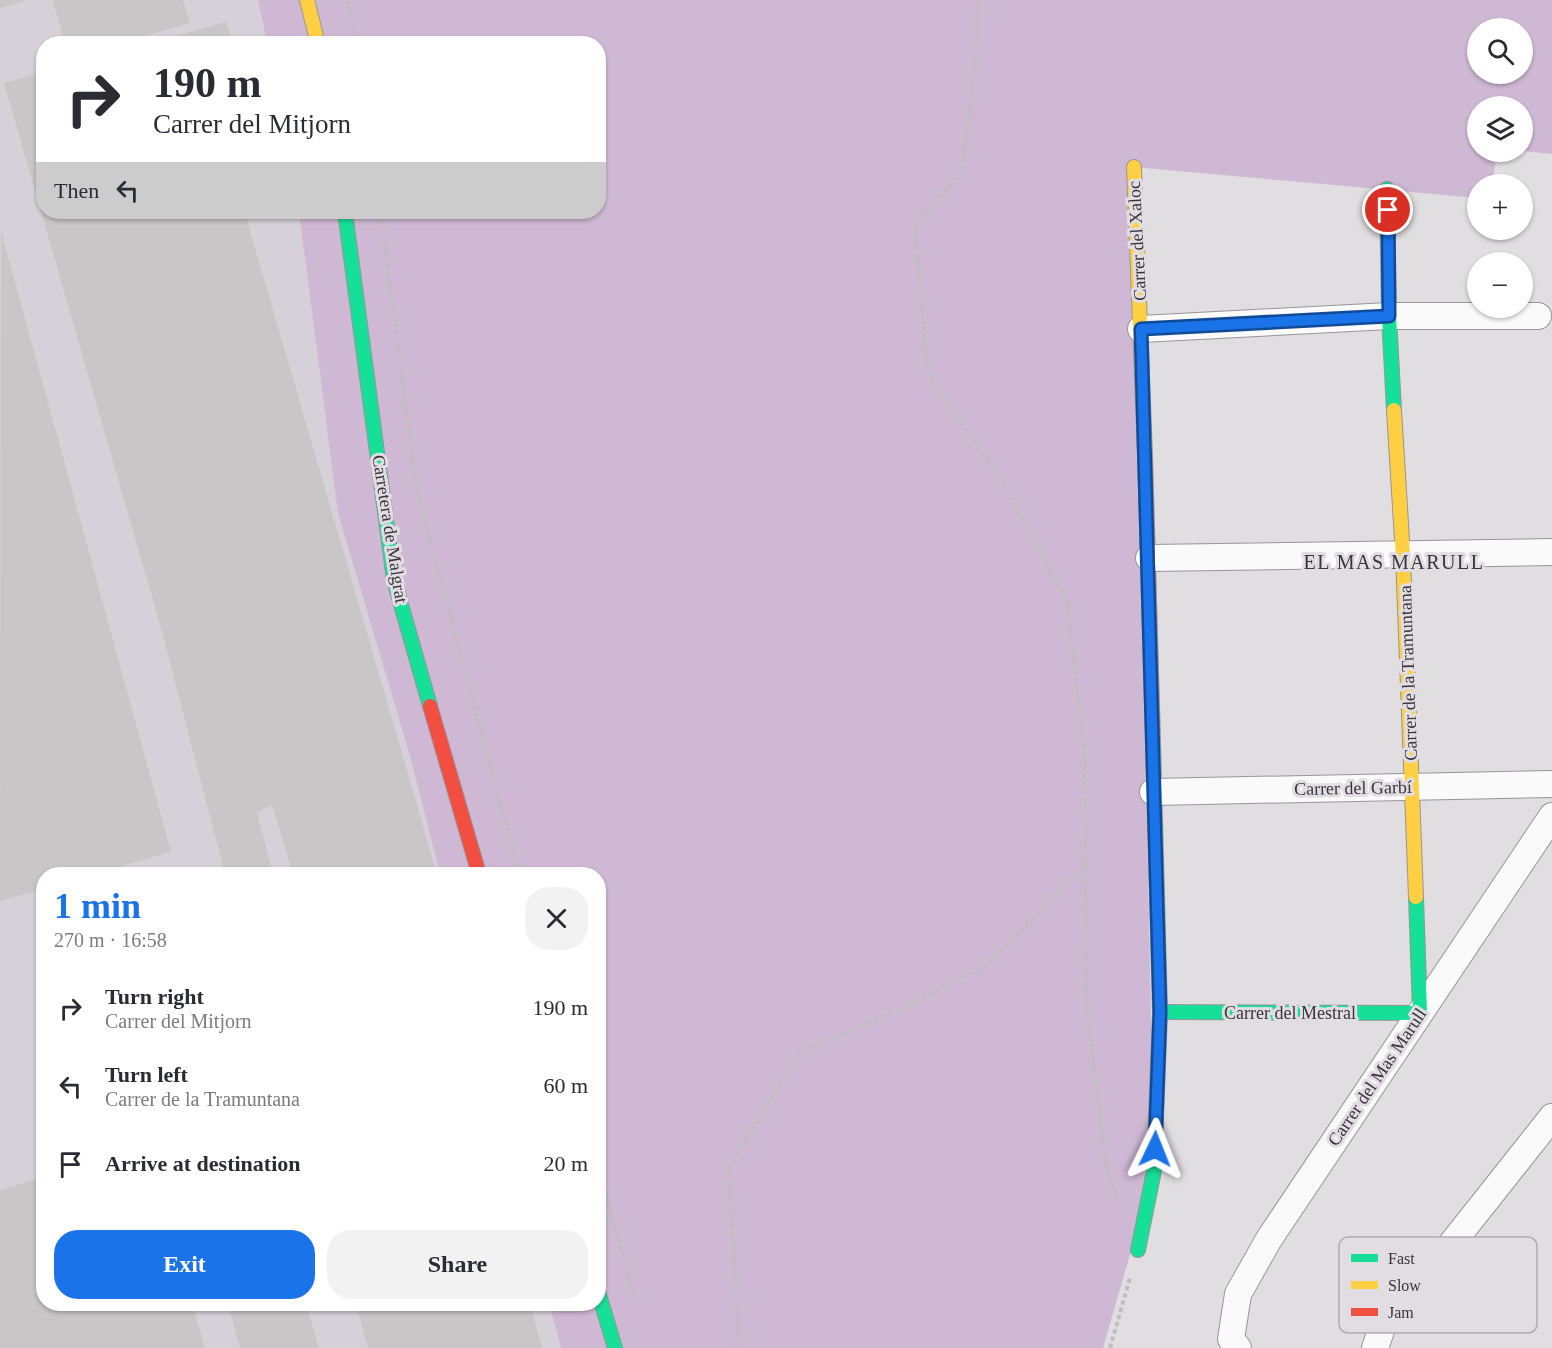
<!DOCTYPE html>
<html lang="en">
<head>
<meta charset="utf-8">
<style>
	body { margin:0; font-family:Georgia,serif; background:#f2f2f3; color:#2b2b33; height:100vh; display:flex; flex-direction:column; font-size:22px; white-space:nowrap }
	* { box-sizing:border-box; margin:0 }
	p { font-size:20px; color:#7c7c81 }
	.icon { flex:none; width:33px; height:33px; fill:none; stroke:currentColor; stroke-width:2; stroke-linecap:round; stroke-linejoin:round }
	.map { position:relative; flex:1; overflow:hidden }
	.side { position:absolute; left:36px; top:867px; width:570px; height:444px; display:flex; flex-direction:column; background:#fff; border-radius:24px; box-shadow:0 2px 4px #0004 }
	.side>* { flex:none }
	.guide { position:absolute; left:36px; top:36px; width:570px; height:183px; border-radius:24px; box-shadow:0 2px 4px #0004; background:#fff; color:#2b2b33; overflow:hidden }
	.buttons { position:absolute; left:1467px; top:18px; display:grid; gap:12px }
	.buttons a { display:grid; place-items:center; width:66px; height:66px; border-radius:50%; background:#fff; box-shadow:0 2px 4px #0004; font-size:30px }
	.pin { position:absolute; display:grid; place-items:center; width:51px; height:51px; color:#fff; margin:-26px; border:3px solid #fff; border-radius:50%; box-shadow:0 2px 6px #0007 }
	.me { position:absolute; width:66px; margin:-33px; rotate:2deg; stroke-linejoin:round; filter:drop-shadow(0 0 4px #0008) }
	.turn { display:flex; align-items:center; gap:21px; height:126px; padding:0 18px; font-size:27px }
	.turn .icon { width:78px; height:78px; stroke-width:2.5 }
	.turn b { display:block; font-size:42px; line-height:51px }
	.then { display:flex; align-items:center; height:57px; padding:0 18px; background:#0003; gap:12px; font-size:22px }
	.round { display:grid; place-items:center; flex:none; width:63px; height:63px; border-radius:24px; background:#f2f2f3 }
	.summary { display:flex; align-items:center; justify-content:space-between; height:102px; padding:0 18px }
	h1 { font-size:36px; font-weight:600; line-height:45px; color:#1a73e8 }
	.cta { display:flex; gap:12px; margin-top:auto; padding:12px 18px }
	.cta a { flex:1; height:69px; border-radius:24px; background:#1a73e8; color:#fff; font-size:24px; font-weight:600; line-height:69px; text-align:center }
	.cta a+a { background:#f2f2f3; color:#2b2b33 }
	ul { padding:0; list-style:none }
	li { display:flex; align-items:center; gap:18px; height:78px; padding:0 18px }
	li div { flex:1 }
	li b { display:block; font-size:22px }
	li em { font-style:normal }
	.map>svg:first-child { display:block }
</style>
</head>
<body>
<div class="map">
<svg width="1552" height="1348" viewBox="0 0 1552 1348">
	<rect width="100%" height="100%" fill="#e1dee2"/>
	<polygon fill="#d6d0d8" points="0,0 258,0 267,43 44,44 44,212 299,212 338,513 410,756 440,874 44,874 44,1304 549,1304 561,1348 0,1348"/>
	<path fill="#cfb8d4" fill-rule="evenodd" d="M258,0H1552V154L1523,151L1522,106H1478V152H1497L1492,184H1478L1477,198L1134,167L1154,1171L1103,1348H561L549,1304H598V874H440L410,756L338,513L299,212H598V44L267,43ZM1478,28H1522V74H1478Z"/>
	<g fill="#c8c6c7">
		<polygon points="0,0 25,0 25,1 0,8"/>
		<polygon points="53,0 183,0 190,23 117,44 65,44"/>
		<polygon points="226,22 233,44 151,44 151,43"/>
		<polygon points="44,72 44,212 253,212 246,217 437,874 367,874 364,868 342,874 293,874 272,805 257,813 273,874 225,874 161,628 4,83"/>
		<polygon points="1,231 171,852 93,874 44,874 44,889 0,901"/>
		<polygon points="44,1177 44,1304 192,1304 205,1348 0,1348 0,1190"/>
		<polygon points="228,1304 306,1304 319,1348 240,1348"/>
		<polygon points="356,1304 530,1304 542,1348 368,1348"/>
	</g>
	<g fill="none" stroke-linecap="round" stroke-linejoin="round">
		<defs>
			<g id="street">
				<polyline points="1141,329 1389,316 1538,316"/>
				<polyline points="1149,558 1552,552"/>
				<polyline points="1153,792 1552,784"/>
				<polyline points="1238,1348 1231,1339 1238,1294 1269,1239 1552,816"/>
				<polyline points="1375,1348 1383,1325 1419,1285 1552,1117"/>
			</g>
			<g id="fast">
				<polyline points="1387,189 1389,316 1394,410"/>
				<polyline points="345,212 394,580 430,706"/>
				<polyline points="1160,1012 1420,1013 1416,897"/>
				<polyline points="1138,1250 1154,1171 1160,1012 1153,741"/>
				<polyline points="598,1291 615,1348"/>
			</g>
			<g id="slow">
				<polyline points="307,0 318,44"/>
				<polyline points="1134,167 1145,455"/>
				<polyline points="1394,410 1403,556 1416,897"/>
			</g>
			<g id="jam">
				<polyline points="1145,455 1153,741"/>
				<polyline points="430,706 479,874"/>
			</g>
		</defs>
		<use href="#street" stroke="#989598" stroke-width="28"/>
		<use href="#fast" stroke="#989598" stroke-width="16"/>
		<use href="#slow" stroke="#989598" stroke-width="16"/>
		<use href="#jam" stroke="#989598" stroke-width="16"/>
		<g stroke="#bfbebf" stroke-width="4" stroke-dasharray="4.5 3" stroke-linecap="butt">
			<polyline points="348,0 357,44"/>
			<polyline points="978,0 976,57 962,170 915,228 928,375 1005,486 1067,602 1085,756 1086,1001 1106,1165 1117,1195"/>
			<polyline points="381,212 416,487 519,874"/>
			<polyline points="598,1165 635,1298"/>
			<polyline points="736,1348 738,1320 728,1169 799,1053 903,1008 986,965 1084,866"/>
			<polyline points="1110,1348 1130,1278"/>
		</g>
		<use href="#street" stroke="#fafafb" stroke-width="26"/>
		<use href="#fast" stroke="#16e098" stroke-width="14"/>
		<use href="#slow" stroke="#ffcf43" stroke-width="14"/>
		<use href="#jam" stroke="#f24e42" stroke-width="14"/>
	</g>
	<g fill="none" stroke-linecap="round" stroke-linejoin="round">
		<defs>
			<polyline id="route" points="1155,1149 1160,1012 1141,329 1389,316 1388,210"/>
		</defs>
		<use href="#route" stroke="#114b97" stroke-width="15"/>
		<use href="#route" stroke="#1a73e8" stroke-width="10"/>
	</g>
	<g text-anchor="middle" stroke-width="6" stroke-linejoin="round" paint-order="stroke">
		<g font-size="18" fill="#383638" stroke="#e2dde3">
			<text transform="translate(1137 241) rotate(-93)" y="6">Carrer del Xaloc</text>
			<text transform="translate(390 529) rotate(81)" y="6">Carretera de Malgrat</text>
			<text transform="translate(1408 673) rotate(-92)" y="6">Carrer de la Tramuntana</text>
			<text transform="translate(1353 788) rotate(-1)" y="6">Carrer del Garbí</text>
			<text x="1290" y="1019">Carrer del Mestral</text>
			<text transform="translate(1377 1077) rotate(-56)" y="6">Carrer del Mas Marull</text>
		</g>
		<g font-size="20" letter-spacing="1.5" fill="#383638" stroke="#e2dde3">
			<text x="1394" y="569">EL MAS MARULL</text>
		</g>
	</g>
	<rect x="1339" y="1237" width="198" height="96" rx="9" fill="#e2dde3" stroke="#afabb0" stroke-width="1.5"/>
	<rect x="1351" y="1254" width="27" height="8" fill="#16e098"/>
	<rect x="1351" y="1281" width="27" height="8" fill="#ffcf43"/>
	<rect x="1351" y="1308" width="27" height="8" fill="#f24e42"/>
	<g font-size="16" fill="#383638">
		<text x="1388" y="1264">Fast</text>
		<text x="1388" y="1291">Slow</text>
		<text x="1388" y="1318">Jam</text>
	</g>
</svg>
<div class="buttons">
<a><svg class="icon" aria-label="search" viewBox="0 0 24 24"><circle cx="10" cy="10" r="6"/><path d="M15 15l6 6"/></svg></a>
<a><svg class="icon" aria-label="layers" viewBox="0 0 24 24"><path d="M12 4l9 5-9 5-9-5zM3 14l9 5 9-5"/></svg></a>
<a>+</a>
<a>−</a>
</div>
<div class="pin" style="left:1388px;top:210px;background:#d93025"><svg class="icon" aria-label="arrive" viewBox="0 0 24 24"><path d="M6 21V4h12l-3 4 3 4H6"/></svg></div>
<svg class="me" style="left:1155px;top:1149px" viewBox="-20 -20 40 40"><path d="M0-17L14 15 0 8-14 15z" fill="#1a73e8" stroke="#fff" stroke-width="4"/></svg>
<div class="guide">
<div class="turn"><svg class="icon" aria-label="right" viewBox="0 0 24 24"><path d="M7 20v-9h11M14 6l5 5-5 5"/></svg><div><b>190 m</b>Carrer del Mitjorn</div></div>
<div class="then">Then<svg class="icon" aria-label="left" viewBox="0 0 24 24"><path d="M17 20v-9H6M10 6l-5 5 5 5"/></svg></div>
</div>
<section class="side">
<div class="summary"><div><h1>1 min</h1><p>270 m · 16:58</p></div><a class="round"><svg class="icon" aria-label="close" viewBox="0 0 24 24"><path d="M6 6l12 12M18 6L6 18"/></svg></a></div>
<ul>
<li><svg class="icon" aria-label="right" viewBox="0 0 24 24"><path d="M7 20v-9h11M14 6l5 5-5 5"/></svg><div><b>Turn right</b><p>Carrer del Mitjorn</p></div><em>190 m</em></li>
<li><svg class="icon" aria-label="left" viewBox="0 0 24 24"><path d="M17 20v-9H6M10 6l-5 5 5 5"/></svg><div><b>Turn left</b><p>Carrer de la Tramuntana</p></div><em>60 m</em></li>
<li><svg class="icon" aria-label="arrive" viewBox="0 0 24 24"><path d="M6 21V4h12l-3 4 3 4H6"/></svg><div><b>Arrive at destination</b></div><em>20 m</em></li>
</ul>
<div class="cta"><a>Exit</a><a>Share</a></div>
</section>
</div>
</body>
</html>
